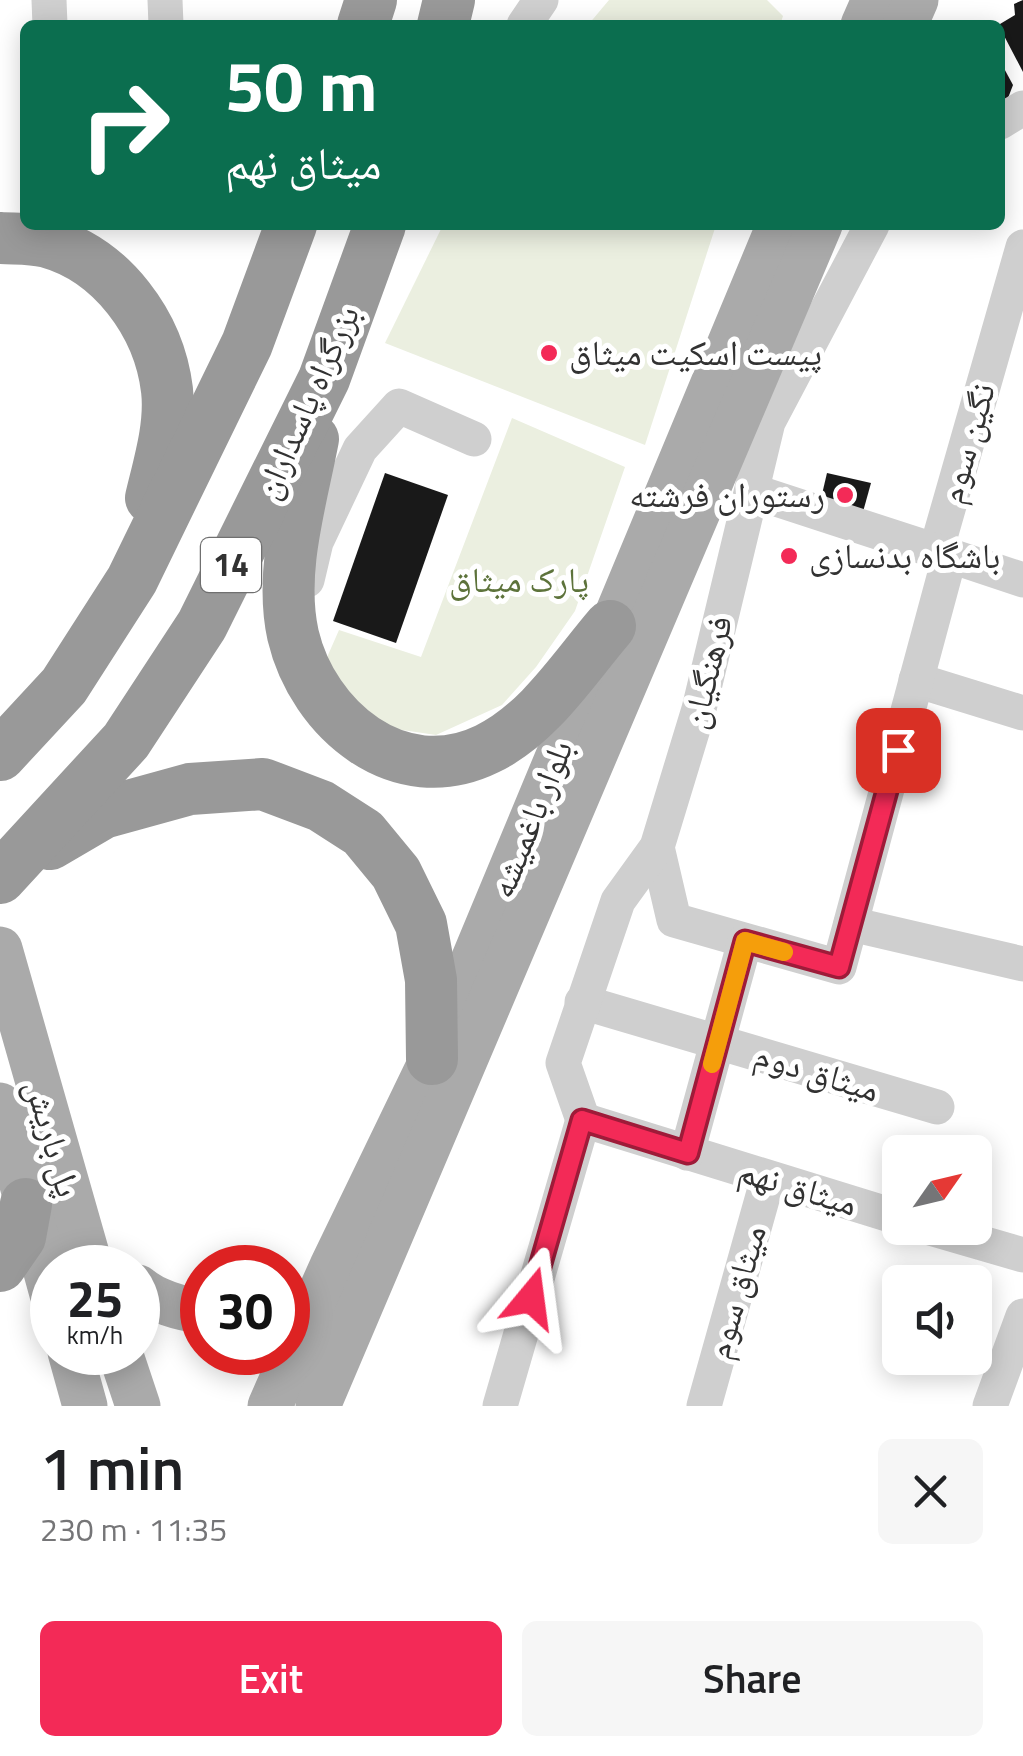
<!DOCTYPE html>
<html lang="en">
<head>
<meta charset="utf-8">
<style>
	body { margin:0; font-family:"Titillium Web","Noto Naskh Arabic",sans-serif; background:#f6f6f6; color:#202124; height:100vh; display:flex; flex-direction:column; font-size:38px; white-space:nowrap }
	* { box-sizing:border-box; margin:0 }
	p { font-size:32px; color:#757577 }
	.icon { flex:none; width:55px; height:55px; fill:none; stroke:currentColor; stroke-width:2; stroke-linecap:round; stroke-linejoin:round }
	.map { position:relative; height:1406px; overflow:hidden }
	.sheet { display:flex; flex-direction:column; background:#fff; flex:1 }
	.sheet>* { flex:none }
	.banner { position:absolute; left:20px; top:20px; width:985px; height:210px; border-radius:15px; box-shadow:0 5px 25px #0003; background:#0b6e4f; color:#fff; overflow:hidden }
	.needle { width:65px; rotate:56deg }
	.fabs { position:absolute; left:882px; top:1135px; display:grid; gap:20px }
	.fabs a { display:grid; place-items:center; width:110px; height:110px; border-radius:15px; background:#fff; box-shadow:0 5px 25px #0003; font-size:50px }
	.speed { position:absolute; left:30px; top:1245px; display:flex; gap:20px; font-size:50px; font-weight:700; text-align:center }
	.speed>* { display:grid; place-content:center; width:130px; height:130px; border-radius:50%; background:#fff; box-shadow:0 5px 25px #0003; line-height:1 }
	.speed small { font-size:25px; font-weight:400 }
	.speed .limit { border:15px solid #d22; background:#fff; color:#111 }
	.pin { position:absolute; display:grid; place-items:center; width:85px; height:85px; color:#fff; margin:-42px; border-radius:20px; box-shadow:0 5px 15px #0006 }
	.me { position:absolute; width:110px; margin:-55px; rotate:16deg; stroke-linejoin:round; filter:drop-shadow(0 0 8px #0008) }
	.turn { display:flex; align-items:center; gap:35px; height:210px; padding:0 40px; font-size:45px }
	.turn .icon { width:130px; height:130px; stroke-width:2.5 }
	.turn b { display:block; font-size:70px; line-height:85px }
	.round { display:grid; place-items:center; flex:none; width:105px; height:105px; border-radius:15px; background:#f6f6f6 }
	.head { display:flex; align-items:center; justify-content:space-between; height:170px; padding:0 40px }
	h1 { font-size:60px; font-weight:600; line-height:75px }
	.button { display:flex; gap:20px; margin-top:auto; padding:20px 40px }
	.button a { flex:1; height:115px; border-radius:15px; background:#f32a57; color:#fff; font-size:40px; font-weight:600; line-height:115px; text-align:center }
	.button a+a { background:#f6f6f6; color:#202124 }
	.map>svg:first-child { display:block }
</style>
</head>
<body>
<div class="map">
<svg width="1023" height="1406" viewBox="0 0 1023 1406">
	<rect width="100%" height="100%" fill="#fff"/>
	<g fill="#ebefe0">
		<polygon points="609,0 767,0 783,16 780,25 588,25"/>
		<polygon points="443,225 716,225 645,445 385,343"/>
		<polygon points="512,418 625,467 575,611 536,667 502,705 436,735 389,728 321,671 339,630 421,657"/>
	</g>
	<g fill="#191919">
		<polygon points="1023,0 1023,72 1000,28 1000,24 1015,15 1014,4"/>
		<polygon points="1000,61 1013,85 1008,98 1000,101"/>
		<polygon points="385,473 448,495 396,643 333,621"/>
		<polygon points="827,473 871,483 861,519 819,507"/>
	</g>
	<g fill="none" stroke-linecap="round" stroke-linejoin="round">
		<g stroke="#cfcfcf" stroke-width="35">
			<polyline points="49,0 50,25"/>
			<polyline points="165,0 166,25"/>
			<polyline points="524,25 541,0"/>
			<polyline points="1000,122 1023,108"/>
			<polyline points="1023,247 936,551 1023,580"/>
			<polyline points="752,491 936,551"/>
			<polyline points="307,580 316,542 360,449 399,406 474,439"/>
			<polyline points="916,680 1023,713"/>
			<polyline points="657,847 674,920 839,967 950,555"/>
			<polyline points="851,924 1023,964"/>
			<polyline points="582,1002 937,1107"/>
			<polyline points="583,1120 563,1063 618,901 657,847 699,709 768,422 872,225"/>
			<polyline points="583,1120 900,1218"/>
			<polyline points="687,1153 745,941"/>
			<polyline points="930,1228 1023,1255"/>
			<polyline points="500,1406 583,1120"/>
			<polyline points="704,1406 768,1178"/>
			<polyline points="990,1406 1023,1316"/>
		</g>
		<g stroke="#aaa" stroke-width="45">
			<polyline points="863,25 874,0"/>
			<polyline points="905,25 916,0"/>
			<polyline points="0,949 91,1268"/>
			<polyline points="0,1105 52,1294"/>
			<path d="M138,1287C154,1301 181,1309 202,1311"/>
			<polyline points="70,1352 85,1406"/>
			<polyline points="120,1352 138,1406"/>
			<polyline points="270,1406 332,1266 432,1059 779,225"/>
			<polyline points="318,1406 820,225"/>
		</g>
		<g stroke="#999" stroke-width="52">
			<polyline points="363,25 371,0"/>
			<polyline points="443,25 449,0"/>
			<path d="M0,238C15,239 32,238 47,242C112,260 159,324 167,390C171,426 159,464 151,498"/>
			<path d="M313,439C301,502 279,571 293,635C313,720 399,792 487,749C539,724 574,668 610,626"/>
			<polyline points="0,755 64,686 132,580 247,344 291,225"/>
			<polyline points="50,844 103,813 190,789 263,784 321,806 363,833 396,873 421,924 431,980 432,1059"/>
			<polyline points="0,878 126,741 202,625 324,379 380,225"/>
			<polyline points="0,1266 20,1237 26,1204"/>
		</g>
	</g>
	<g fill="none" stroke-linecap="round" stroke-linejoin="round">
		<defs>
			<polyline id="route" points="531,1298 582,1120 688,1153 745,941 839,967 898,750"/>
		</defs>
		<use href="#route" stroke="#9e1b39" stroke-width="25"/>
		<use href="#route" stroke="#f32a57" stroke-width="18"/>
		<polyline stroke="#f59e0b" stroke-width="18" points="712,1064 745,941 784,952"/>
	</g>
	<g fill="#f32a57" stroke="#fff" stroke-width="4">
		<circle cx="549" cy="353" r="10"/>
		<circle cx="845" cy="495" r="10"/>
		<circle cx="789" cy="556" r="10"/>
	</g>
	<g text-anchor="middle" stroke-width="10" stroke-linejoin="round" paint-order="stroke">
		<rect fill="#fff" stroke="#707070" stroke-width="2.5" x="201" y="538" width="60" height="54" rx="8"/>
		<g font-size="32" font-weight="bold" fill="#323232">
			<text x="231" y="576">14</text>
		</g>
		<g font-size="35" fill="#323232" stroke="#fff" text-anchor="start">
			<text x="569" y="365">پیست اسکیت میثاق</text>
			<text x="825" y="507" text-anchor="end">رستوران فرشته</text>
			<text x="809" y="568">باشگاه بدنسازی</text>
		</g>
		<g font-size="35" fill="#323232" stroke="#fff">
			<text transform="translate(307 402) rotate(-66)" y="12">بزرگراه پاسداران</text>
			<text transform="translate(967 443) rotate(-74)" y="12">نگین سوم</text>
			<text transform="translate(707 672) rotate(-76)" y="12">فرهنگیان</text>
			<text transform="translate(531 819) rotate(-68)" y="12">بلوار باغمیشه</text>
			<text transform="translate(817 1072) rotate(17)" y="12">میثاق دوم</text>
			<text transform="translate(53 1138) rotate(74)" y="12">پل باریش</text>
			<text transform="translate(798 1187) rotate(17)" y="12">میثاق نهم</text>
			<text transform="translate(736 1292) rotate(-74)" y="12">میثاق سوم</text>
		</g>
		<g font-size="35" fill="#5d733b" stroke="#fff">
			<text x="519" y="592">پارک میثاق</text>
		</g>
	</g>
</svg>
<div class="fabs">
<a><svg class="needle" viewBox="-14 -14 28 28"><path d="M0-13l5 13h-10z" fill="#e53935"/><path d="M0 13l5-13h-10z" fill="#757577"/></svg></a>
<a><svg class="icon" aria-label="sound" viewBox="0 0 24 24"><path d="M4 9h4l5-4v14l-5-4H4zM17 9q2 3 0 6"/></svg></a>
</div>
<div class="speed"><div>25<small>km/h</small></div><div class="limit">30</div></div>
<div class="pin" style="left:898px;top:750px;background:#d93025"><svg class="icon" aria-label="arrive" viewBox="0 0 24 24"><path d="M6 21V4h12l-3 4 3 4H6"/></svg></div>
<svg class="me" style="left:531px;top:1298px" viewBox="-20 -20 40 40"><path d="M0-17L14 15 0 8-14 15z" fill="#f32a57" stroke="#fff" stroke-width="4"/></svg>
<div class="banner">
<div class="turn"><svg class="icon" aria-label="right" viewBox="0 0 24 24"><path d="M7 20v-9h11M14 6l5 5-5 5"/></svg><div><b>50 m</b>میثاق نهم</div></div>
</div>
</div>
<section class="sheet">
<div class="head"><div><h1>1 min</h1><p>230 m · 11:35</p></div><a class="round"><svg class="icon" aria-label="close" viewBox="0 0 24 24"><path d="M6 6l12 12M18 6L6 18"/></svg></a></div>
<div class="button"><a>Exit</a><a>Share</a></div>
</section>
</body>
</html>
